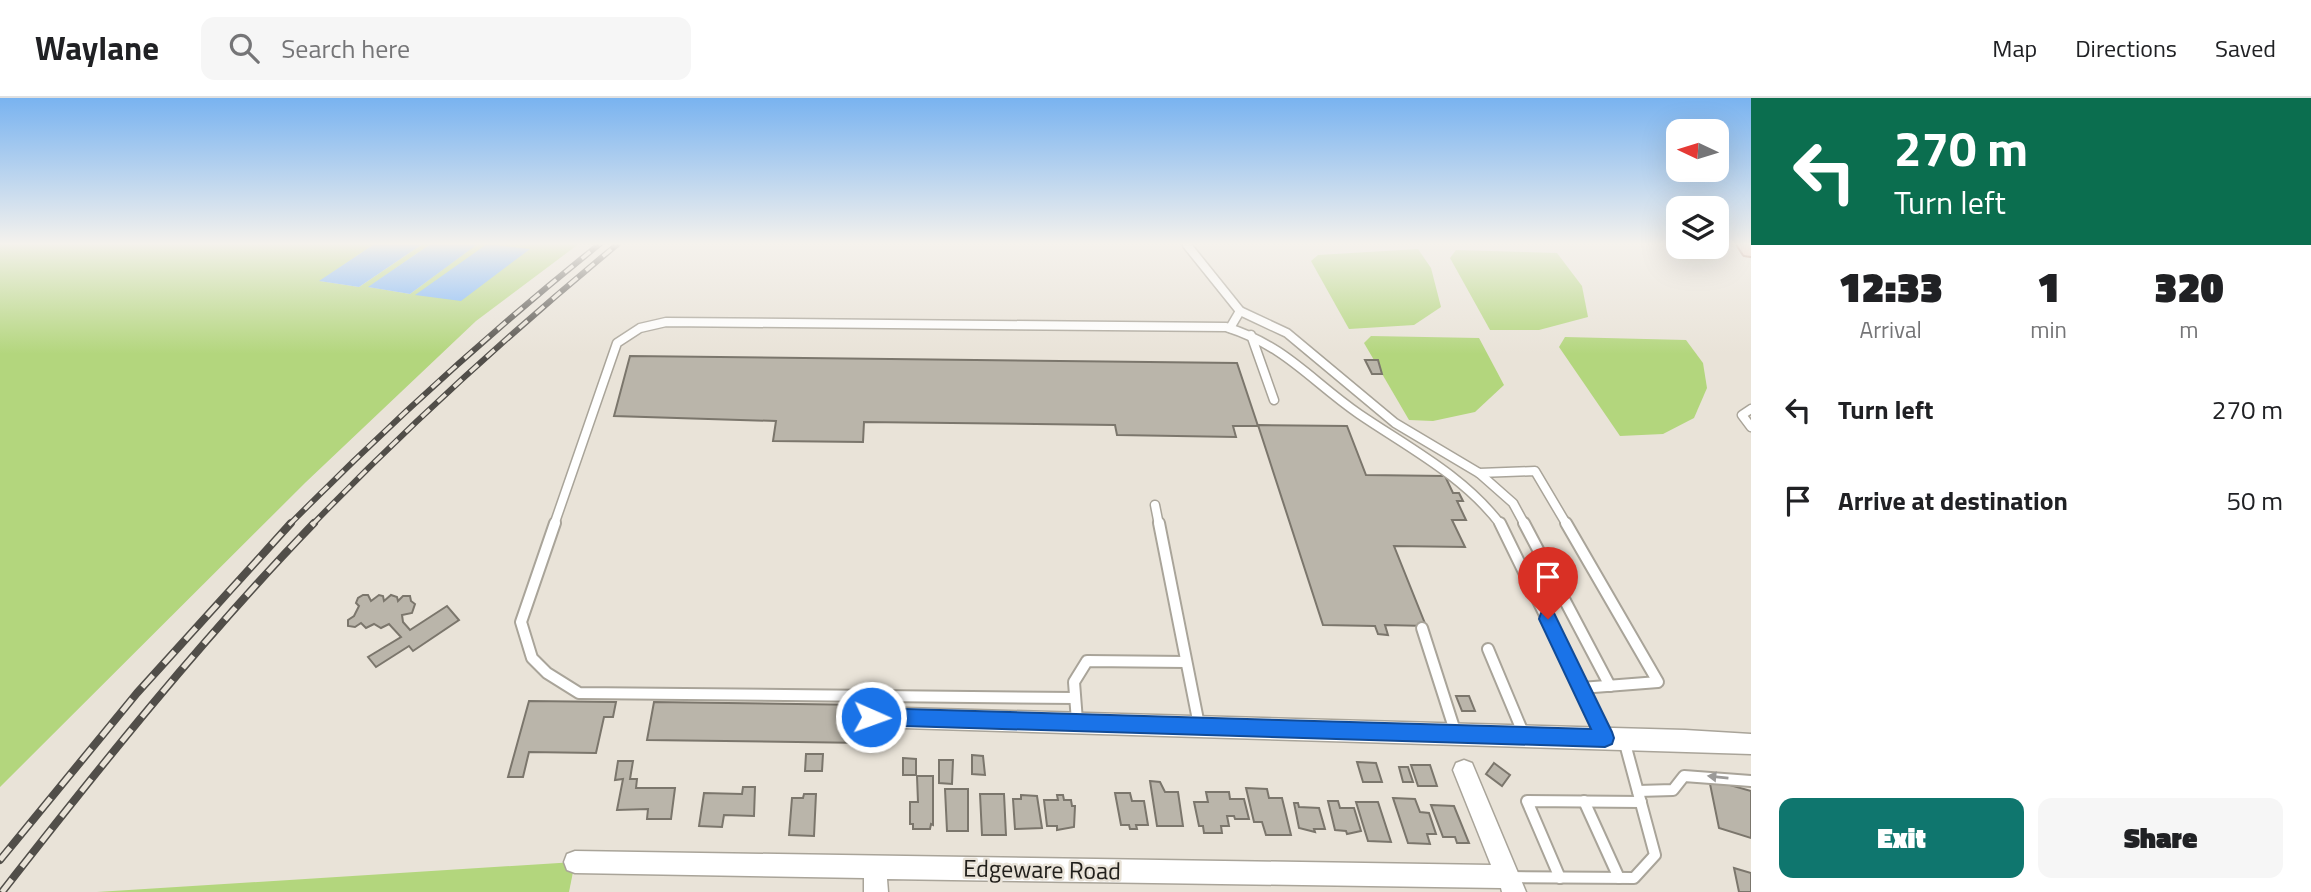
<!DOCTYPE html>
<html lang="en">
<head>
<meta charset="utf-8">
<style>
	body { margin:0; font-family:"Titillium Web",sans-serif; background:#f6f6f6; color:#202124; height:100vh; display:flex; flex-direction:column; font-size:26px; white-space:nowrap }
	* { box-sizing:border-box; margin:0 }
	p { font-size:23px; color:#757577 }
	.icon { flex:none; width:38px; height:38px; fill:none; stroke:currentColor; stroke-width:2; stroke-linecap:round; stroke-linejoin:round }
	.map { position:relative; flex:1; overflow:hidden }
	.details { display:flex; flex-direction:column; background:#fff; width:560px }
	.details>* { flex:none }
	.guide { background:#0b6e4f; color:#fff; overflow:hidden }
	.needle { width:46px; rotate:274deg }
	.controls { position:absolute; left:1666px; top:21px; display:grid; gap:14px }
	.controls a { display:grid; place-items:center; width:63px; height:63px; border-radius:14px; background:#fff; box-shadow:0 7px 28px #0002; font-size:35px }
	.pin { position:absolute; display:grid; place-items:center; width:60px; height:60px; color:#fff; margin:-72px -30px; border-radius:50% 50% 50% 0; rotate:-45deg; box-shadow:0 0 7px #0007 }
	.pin .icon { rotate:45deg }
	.me { position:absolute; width:77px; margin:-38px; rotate:92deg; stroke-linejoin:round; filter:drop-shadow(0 0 5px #0008) }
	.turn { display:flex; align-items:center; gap:24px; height:147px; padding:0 28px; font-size:32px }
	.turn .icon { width:91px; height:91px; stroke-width:2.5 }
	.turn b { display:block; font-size:49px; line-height:60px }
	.eta { display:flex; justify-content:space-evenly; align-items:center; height:119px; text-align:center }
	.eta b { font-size:42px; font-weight:800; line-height:49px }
	.button { display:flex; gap:14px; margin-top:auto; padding:14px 28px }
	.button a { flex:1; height:80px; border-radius:14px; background:#0f766e; color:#fff; font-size:28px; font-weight:800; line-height:80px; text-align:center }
	.button a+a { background:#f6f6f6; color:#202124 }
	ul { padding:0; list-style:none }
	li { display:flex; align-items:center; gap:21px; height:91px; padding:0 28px }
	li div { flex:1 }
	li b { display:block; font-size:26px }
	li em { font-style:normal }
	header { display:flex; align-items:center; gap:42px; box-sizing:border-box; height:98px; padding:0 35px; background:#fff; border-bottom:2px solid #e0e0e0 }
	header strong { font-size:33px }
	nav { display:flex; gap:38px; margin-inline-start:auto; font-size:24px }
	.search { width:490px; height:63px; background:#f6f6f6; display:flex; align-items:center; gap:18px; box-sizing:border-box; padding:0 24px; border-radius:14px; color:#757577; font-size:26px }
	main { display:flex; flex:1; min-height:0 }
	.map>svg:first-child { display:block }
</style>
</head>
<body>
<header>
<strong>Waylane</strong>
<div class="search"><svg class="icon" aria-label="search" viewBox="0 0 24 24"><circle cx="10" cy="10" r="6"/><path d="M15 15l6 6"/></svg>Search here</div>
<nav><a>Map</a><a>Directions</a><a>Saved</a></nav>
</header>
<main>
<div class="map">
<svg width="1751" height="794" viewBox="0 0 1751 794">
	<rect width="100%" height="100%" fill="#e9e3d8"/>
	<g fill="#b3d67d">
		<polygon points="0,145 376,145 320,183 359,189 424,145 432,145 369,189 410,196 478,145 473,145 580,145 476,223 306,384 0,689"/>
		<polygon points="1418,151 1431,170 1441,209 1414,227 1349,231 1311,163 1318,157"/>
		<polygon points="1456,152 1557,155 1582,188 1588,219 1539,232 1490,232 1450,160"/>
		<polygon points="1371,238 1479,240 1504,287 1475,314 1433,323 1409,322 1364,245"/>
		<polygon points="1565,239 1686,242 1703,265 1707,290 1694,320 1663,336 1620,338 1559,249"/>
		<polygon points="575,764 569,794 97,794"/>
	</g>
	<g fill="#74b2fc">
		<polygon points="376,145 424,145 359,189 319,183"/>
		<polygon points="432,145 479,145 410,196 368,189"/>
		<polygon points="487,146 530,151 461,203 415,197"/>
	</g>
	<g fill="#bab5aa" stroke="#7b766c" stroke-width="2">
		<polygon points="630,258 1237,265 1258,328 1233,328 1236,339 1117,337 1115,327 864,324 863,344 773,343 776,323 614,318"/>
		<polygon points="1365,262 1378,262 1382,276 1372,276"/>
		<polygon points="1258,327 1347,328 1366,377 1445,378 1453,395 1459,395 1463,403 1457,403 1466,422 1452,422 1465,449 1394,448 1426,528 1385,527 1388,537 1378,536 1375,528 1323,527"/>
		<polygon points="363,497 368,497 371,503 379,497 383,498 384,503 391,497 397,499 398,503 403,498 410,498 411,503 415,506 412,515 402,517 403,524 410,532 447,508 459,522 413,553 409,548 376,569 368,559 401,539 389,526 381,530 374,526 366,530 361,525 355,529 348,528 348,522 354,518 359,508 356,505 358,500"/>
		<polygon points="1456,598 1469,598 1475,613 1462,613"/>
		<polygon points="529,603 616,604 613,619 604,619 596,655 529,654 523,679 508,679"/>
		<polygon points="654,604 867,607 866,645 647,642"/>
		<polygon points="806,656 823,656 822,673 805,673"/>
		<polygon points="972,657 983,658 985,677 972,676"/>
		<polygon points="903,660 916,661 916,677 903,677"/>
		<polygon points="939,662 953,662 952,686 939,685"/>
		<polygon points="618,663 633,663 630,681 637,681 636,690 675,690 671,721 647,721 648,711 617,712 623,681 615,682"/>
		<polygon points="1357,664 1376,665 1382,684 1363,684"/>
		<polygon points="1494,665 1510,677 1502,688 1486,676"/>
		<polygon points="1411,667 1430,667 1437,688 1418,688"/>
		<polygon points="1399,669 1408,669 1413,684 1403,684"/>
		<polygon points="917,678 933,678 933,727 931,726 930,731 913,731 913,726 910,726 910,704 918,704"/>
		<polygon points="1709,681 1751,693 1751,740 1719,730"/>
		<polygon points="1150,683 1160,684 1165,694 1178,694 1183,728 1157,728"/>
		<polygon points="743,689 755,689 754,718 724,717 722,729 699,728 704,695 742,696"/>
		<polygon points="1246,690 1267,691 1269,700 1282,700 1291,737 1266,737 1262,724 1254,724"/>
		<polygon points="945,691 968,691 968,733 947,733"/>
		<polygon points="1206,694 1229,694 1230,701 1244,701 1249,721 1235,721 1234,718 1227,718 1229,728 1221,728 1222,735 1204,735 1203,728 1199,728 1194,704 1208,704"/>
		<polygon points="1115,695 1130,695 1132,703 1144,703 1148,727 1136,727 1137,731 1130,731 1129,727 1121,727"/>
		<polygon points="804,696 816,696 814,738 789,737 792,700 803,700"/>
		<polygon points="980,696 1004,696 1006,737 982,737"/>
		<polygon points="1021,697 1037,698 1042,730 1015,731 1013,701 1021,701"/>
		<polygon points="1057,697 1063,697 1064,702 1071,702 1072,708 1075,708 1074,729 1057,732 1057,728 1047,728 1044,702 1058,702"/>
		<polygon points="1393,700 1415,701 1420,714 1429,715 1436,736 1427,736 1430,746 1408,745"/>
		<polygon points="1328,703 1338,703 1340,710 1354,710 1361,733 1347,736 1346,733 1335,732"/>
		<polygon points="1356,704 1378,704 1391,744 1368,743"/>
		<polygon points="1294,705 1298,705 1299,709 1319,710 1325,731 1314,731 1315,734 1299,730"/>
		<polygon points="1431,707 1454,708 1469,745 1457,745 1455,739 1443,739"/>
		<polygon points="1734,770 1751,775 1751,794 1739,794"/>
	</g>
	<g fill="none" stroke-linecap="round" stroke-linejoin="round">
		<defs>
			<g id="lane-far1">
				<polyline points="1187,147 1240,213"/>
				<polyline points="1230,230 1240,213 1287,235 1395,325 1479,375 1535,373 1567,427"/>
				<polyline points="1251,237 1274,302"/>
				<polyline points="1751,311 1742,317 1751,329"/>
				<polyline points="1479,375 1513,405 1525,427"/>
				<polyline points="1155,407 1159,427"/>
				<path d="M554,427L617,245L640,230L666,224L1226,229C1286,248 1310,282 1359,316C1409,350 1464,378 1501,427"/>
			</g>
			<g id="lane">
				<polyline points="555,425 521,524 532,560 547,575 579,595 1074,600"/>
				<polyline points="1159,425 1199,627"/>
				<polyline points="1500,425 1604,638"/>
				<polyline points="1524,425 1610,588"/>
				<polyline points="1566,425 1658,584 1581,590"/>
				<polyline points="1422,530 1456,636"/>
				<polyline points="1488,551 1524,637"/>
				<polyline points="1077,623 1074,584 1087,563 1186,564"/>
				<polyline points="1638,693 1673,692 1684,678 1751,683"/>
				<polyline points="1584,703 1619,780"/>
				<polyline points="1508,779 1634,780 1655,757 1624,642"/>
				<polyline points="1560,780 1527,703 1641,704"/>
			</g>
			<g id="street">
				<polygon points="871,609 1685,632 1751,636 1751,656 871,629 864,626 861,619 864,612"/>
				<polygon points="1464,662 1472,665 1526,794 1502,794 1501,790 887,781 888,794 864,794 864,780 575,775 567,772 564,764 567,756 575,753 1491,767 1453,672 1456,665"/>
			</g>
			<polygon id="primary" points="1736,145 1751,145 1751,158 1744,157"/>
		</defs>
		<use href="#lane-far1" stroke="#a9a499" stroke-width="11"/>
		<use href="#lane" stroke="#a9a499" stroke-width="14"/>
		<use href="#street" stroke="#a9a499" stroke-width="3"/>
		<use href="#primary" stroke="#a9705f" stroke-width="4"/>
		<use href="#lane-far1" stroke="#fff" stroke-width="8"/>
		<use href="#lane" stroke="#fff" stroke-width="10"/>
		<use href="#street" fill="#fff" fill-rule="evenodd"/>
		<use href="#primary" fill="#f7c3b5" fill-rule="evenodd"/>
		<defs>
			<g id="rail-far1">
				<path d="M289,427C388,327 491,233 601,145"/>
				<path d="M312,427C409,327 511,234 619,145"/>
			</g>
			<g id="rail">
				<polyline points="0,762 137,595 291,425"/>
				<path d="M2,794C101,667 202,541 314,425"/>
			</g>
		</defs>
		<use href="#rail-far1" stroke="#514e49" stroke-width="6"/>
		<use href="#rail" stroke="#514e49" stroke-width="8"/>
		<use href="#rail-far1" stroke="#e9e3d8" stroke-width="3.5" stroke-dasharray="11" stroke-linecap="butt"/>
		<use href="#rail" stroke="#e9e3d8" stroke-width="5" stroke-dasharray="16" stroke-linecap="butt"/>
	</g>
	<defs><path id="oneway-solid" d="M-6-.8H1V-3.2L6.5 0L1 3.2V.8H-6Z" transform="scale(1.75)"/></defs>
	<use fill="#9b9a98" href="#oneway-solid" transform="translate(1718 679) rotate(-174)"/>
	<linearGradient id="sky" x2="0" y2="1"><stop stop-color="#79b3f0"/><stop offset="0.57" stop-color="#f5f2ed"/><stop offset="1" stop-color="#f5f2ed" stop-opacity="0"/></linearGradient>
	<rect width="1751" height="256" fill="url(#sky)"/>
	<polygon fill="#1a73e8" stroke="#114b97" stroke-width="2" points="1548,513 1554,515 1612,634 1614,640 1612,646 1605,649 871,627 864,625 861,619 864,612 871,610 1591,631 1539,521 1541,515"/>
	<g text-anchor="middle" stroke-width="5" stroke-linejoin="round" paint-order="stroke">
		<g font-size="24" fill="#211f1b" stroke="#e9e3d8">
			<text transform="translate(1042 772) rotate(1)" y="8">Edgeware Road</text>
		</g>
	</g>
</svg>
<div class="controls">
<a><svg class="needle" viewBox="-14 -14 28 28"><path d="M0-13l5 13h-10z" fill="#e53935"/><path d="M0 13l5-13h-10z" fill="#757577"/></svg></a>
<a><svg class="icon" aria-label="layers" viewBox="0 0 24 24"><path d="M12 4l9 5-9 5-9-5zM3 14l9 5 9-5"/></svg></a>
</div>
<div class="pin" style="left:1548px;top:521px;background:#d93025"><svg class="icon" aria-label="arrive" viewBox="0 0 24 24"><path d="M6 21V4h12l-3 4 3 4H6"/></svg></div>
<svg class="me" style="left:871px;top:619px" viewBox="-20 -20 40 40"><circle r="17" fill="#1a73e8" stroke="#fff" stroke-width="3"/><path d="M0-11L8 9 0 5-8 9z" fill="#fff"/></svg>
</div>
<section class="details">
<div class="guide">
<div class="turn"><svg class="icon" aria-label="left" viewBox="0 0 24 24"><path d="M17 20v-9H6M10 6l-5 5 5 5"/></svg><div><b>270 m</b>Turn left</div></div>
</div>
<div class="eta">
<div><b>12:33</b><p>Arrival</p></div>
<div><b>1</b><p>min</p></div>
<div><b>320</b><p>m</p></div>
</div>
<ul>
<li><svg class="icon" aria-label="left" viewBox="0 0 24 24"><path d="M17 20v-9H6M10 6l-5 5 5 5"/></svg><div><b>Turn left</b></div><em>270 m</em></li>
<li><svg class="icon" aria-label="arrive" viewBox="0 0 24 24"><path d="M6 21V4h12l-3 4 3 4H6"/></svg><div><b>Arrive at destination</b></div><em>50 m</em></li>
</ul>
<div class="button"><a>Exit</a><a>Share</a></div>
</section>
</main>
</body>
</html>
